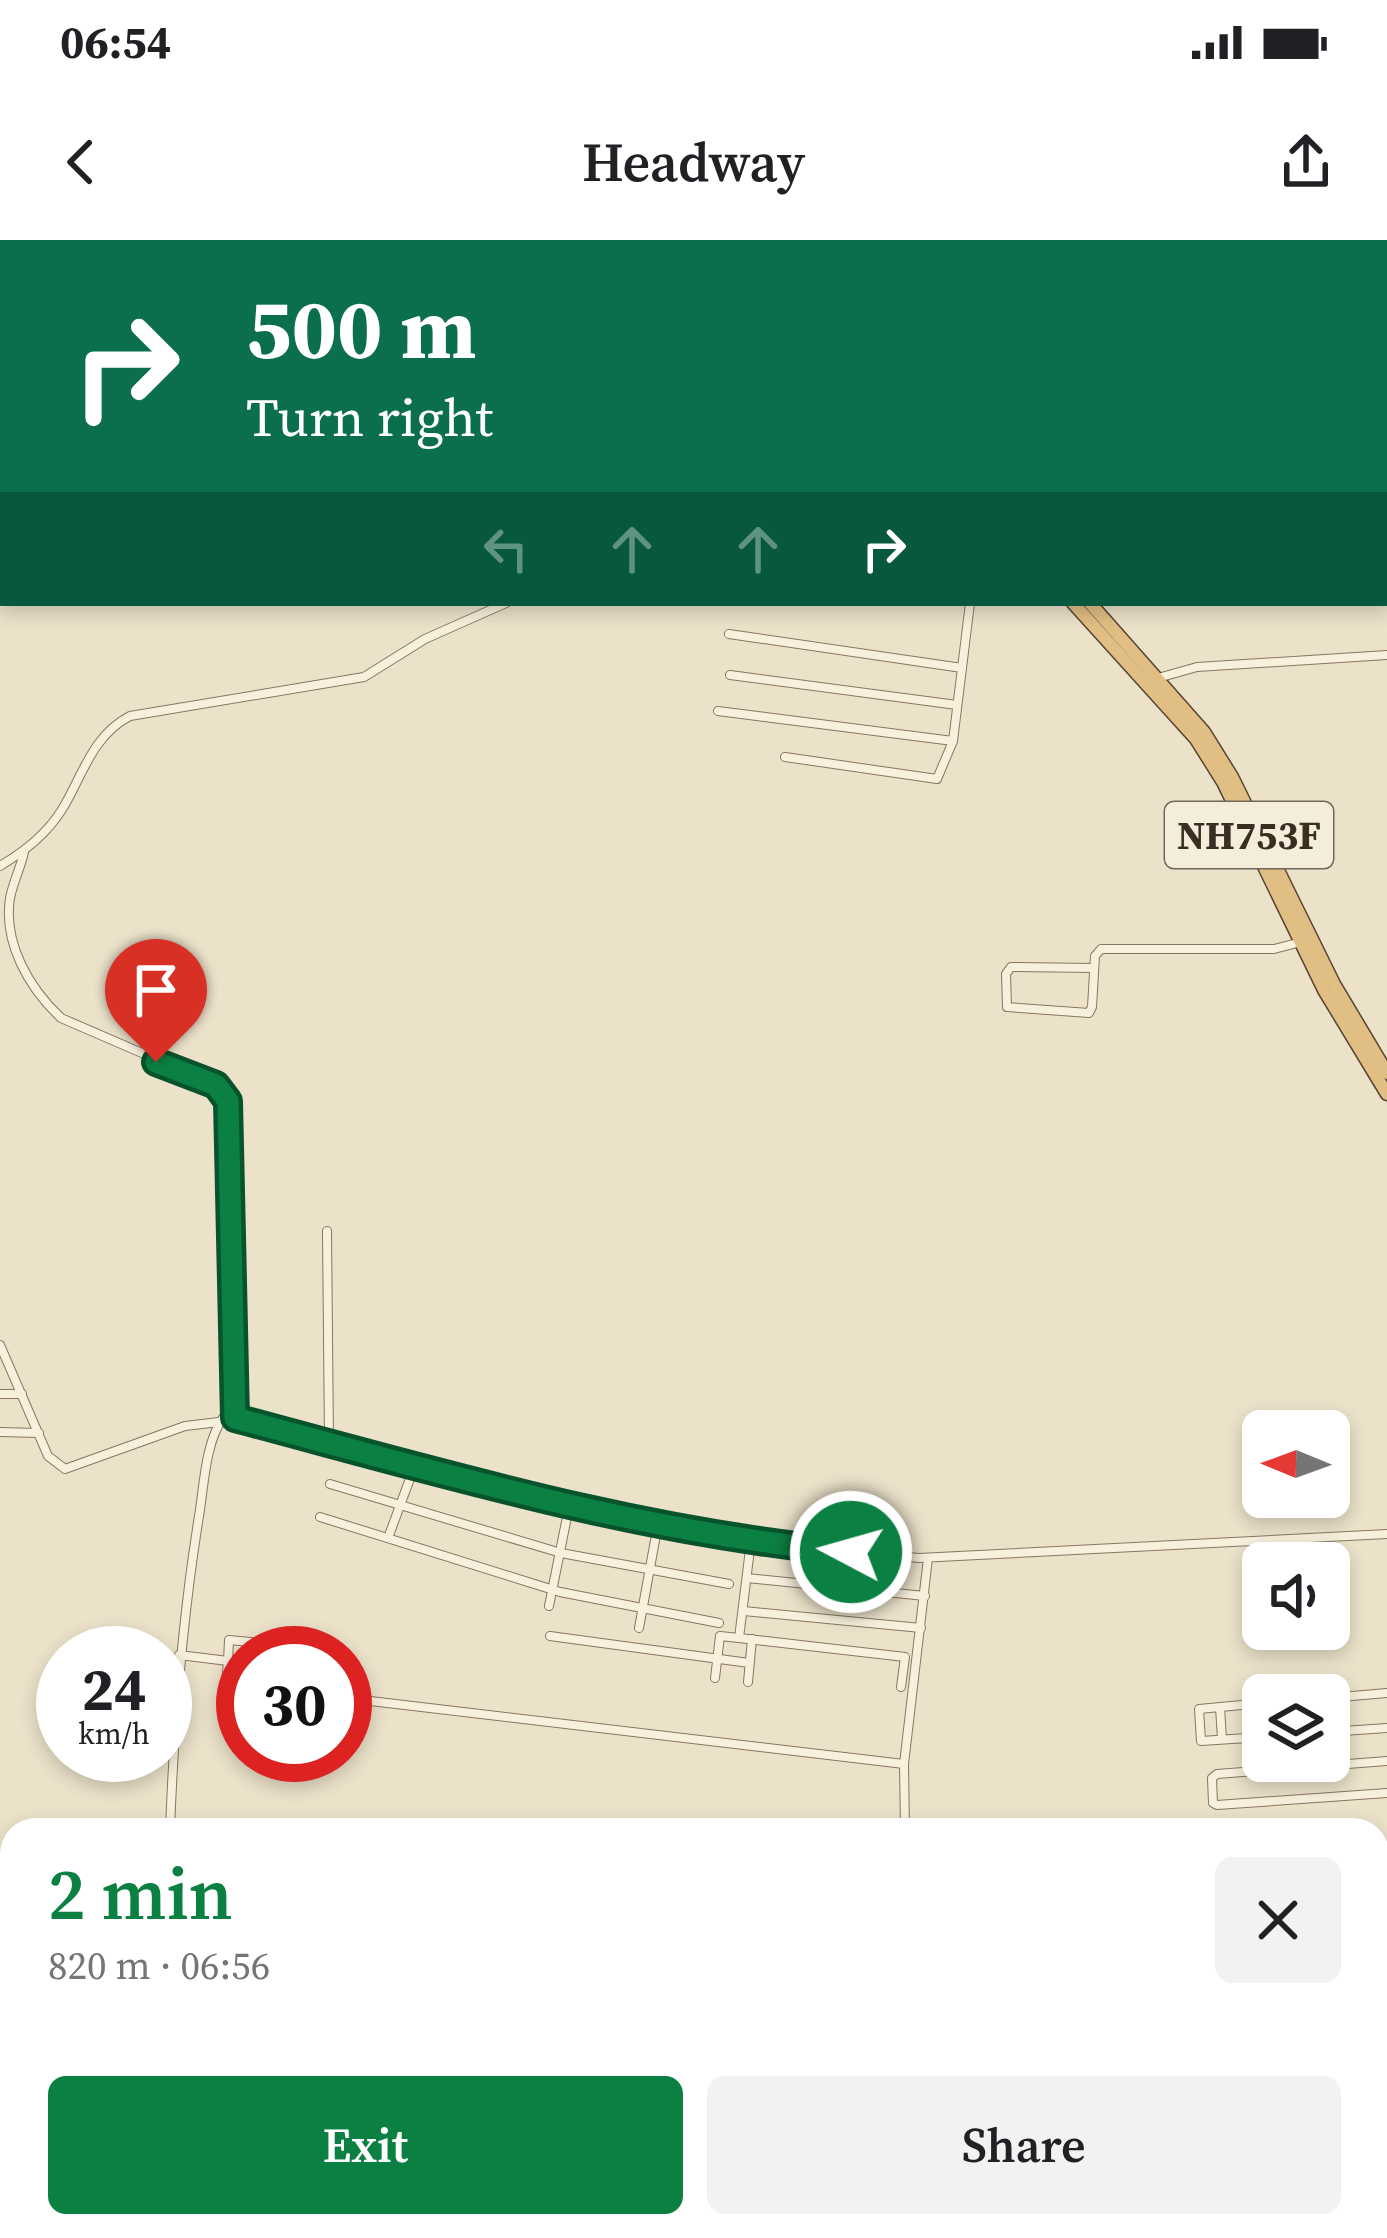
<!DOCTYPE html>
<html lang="en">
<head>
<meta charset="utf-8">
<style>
	body { margin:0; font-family:"Source Serif 4",serif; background:#f2f2f2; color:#202124; height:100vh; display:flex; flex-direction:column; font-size:45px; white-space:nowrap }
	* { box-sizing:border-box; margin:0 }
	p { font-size:39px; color:#757577 }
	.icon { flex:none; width:66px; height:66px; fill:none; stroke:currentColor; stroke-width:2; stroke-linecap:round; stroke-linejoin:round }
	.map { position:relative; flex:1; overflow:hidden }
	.drawer { position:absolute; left:0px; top:1578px; width:1389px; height:420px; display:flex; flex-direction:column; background:#fff; border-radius:36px 36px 0 0; box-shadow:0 6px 18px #0003 }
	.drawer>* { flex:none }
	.banner { position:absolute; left:0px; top:0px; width:1389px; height:366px; box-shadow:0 6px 18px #0003; background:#0b6e4f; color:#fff; overflow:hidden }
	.needle { width:78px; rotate:271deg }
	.buttons { position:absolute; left:1242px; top:1170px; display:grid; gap:24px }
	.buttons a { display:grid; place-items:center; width:108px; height:108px; border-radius:18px; background:#fff; box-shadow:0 6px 18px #0003; font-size:60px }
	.speed { position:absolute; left:36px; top:1386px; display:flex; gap:24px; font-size:60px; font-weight:700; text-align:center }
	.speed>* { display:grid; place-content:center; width:156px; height:156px; border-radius:50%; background:#fff; box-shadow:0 6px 18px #0003; line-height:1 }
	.speed small { font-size:30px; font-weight:400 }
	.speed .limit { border:18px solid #d22; background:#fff; color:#111 }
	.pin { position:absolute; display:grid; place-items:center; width:102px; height:102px; color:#fff; margin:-123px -51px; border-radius:50% 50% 50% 0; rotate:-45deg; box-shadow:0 0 12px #0007 }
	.pin .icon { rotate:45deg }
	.me { position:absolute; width:132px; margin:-66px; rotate:276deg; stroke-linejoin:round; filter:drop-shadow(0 0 9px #0008) }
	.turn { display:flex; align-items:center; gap:42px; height:252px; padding:0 48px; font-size:54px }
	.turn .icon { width:156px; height:156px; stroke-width:2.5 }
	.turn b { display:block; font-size:84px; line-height:102px }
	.lanes { display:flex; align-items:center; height:114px; padding:0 48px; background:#0003; justify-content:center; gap:60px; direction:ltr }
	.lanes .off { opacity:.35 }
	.round { display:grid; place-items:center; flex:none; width:126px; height:126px; border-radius:18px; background:#f2f2f2 }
	.head { display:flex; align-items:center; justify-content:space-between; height:204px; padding:0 48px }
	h1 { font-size:72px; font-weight:600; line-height:90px; color:#0b8043 }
	.primary-button { display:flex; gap:24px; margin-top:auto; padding:24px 48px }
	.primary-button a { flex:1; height:138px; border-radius:18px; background:#0b8043; color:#fff; font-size:48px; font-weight:600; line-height:138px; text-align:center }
	.primary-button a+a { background:#f2f2f2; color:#202124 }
	.status { display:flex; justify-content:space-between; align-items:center; height:84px; padding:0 60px; background:#fff; direction:ltr }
	.status svg { height:33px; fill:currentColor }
	header { display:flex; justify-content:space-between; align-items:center; height:156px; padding:0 48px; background:#fff; font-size:54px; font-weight:600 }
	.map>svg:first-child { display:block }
</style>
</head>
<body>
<div class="status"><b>06:54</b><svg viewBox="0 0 49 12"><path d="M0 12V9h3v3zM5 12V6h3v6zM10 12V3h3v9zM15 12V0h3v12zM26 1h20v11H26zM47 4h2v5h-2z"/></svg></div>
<header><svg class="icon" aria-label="back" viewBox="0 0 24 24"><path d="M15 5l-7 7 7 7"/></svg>Headway<svg class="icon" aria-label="share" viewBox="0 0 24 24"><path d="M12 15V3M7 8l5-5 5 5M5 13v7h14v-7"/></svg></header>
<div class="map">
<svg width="1387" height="1998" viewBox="0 0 1387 1998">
	<rect width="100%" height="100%" fill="#ece2ca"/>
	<polygon fill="#e1dbb8" points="1387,1854 1384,1998 1043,1998 1043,1986 1377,1986 1377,1855"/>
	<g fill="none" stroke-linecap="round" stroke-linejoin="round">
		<defs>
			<g id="minor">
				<polyline points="874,3 876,0"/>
				<polyline points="1158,3 1158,0"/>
				<polyline points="1386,30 1387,30"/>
				<polyline points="1386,119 1387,118"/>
				<polyline points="0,223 3,225"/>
				<polyline points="0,235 3,233"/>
				<polyline points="729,394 962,428"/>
				<polyline points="730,435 957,465"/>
				<polyline points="1158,438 1197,427 1387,415"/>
				<polyline points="718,471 953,501"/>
				<polyline points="785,517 937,539 953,501 970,363"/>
				<path d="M24,612C21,627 13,642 10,658C3,703 29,748 61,778L216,845L227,854L235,1177"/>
				<path d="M0,626C25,611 47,594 63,568C83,534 93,495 130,476L364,437L425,399L506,363"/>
				<polyline points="1094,728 1011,727 1006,734 1007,767 1089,773 1092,767 1095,716 1101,709 1274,709 1301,702"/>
				<polyline points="327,991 329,1202"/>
				<polyline points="0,1105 48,1216 65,1229 185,1186 219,1182"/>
				<polyline points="0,1154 22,1154"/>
				<polyline points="0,1192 39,1193"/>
				<polyline points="330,1244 561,1313 729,1344"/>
				<polyline points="320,1277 560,1352 719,1383"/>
				<polyline points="388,1298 415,1225"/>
				<polyline points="751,1301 739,1398 905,1417 901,1447"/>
				<polyline points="747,1338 925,1356"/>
				<polyline points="549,1366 569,1267"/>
				<polyline points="744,1371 921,1388"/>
				<polyline points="639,1388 658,1284"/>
				<polyline points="550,1396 749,1423"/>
				<polyline points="179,1415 228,1421 226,1444 243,1446"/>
				<polyline points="228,1421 229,1400 334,1410"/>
				<polyline points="715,1438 720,1396 739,1398"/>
				<polyline points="748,1442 752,1399"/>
				<polyline points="345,1458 904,1524"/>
				<polyline points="1329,1458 1387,1453"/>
				<polyline points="1263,1463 1199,1469 1201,1501 1263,1497"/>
				<polyline points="1220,1467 1222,1499"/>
				<polyline points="1329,1492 1387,1488"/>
				<polyline points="1387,1521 1217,1534 1212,1538 1213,1563 1217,1565 1387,1553"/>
				<path d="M170,1590C174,1484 182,1381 199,1276C204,1247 205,1203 223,1178L235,1177L569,1267L818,1309L919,1318L1387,1294"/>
				<polyline points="905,1590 904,1524 928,1318"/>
				<polyline points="0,1697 12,1699"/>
				<polyline points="0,1735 12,1737"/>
				<polyline points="1377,1838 1387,1836"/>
				<polyline points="0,1910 12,1911"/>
				<polyline points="35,1998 53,1986"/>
				<polyline points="221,1998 223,1986"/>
				<polyline points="838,1998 839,1986"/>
			</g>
			<g id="trunk">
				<polyline points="721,0 724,3"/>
				<polyline points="742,0 745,3"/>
				<polyline points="1073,363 1196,499 1223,542 1324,750 1387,854"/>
				<polyline points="1090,363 1204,492 1232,537 1334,744 1387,833"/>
			</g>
		</defs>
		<use href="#minor" stroke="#887660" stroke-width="10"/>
		<use href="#trunk" stroke="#564433" stroke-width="15"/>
		<use href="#minor" stroke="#f7f0dd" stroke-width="8"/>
		<use href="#trunk" stroke="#e0be84" stroke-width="12"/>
	</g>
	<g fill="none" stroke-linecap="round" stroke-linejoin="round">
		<defs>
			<path id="route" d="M156,822L216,845L228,861L235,1178C438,1232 641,1293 851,1312"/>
		</defs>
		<use href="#route" stroke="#07532c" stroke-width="30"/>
		<use href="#route" stroke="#0b8043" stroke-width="21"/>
	</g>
	<g text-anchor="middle" stroke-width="12" stroke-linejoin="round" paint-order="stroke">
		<rect fill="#f4edd9" stroke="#716759" stroke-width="3" x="1165" y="562" width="168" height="66" rx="9"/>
		<g font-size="39" font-weight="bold" fill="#392e22">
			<text x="1249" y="609">NH753F</text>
		</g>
	</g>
</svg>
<div class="buttons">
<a><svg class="needle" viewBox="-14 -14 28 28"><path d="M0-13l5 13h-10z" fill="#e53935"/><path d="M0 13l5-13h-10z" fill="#757577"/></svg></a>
<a><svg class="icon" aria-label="sound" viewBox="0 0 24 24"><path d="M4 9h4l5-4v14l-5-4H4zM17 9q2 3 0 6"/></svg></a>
<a><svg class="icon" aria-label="layers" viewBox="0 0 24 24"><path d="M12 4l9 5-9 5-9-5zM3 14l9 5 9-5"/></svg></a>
</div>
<div class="speed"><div>24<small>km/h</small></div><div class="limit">30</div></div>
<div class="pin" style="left:156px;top:822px;background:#d93025"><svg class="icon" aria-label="arrive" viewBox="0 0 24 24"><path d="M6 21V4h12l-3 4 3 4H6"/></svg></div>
<svg class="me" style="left:851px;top:1312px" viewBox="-20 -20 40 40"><circle r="17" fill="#0b8043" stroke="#fff" stroke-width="3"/><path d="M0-11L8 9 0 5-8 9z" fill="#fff"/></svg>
<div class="banner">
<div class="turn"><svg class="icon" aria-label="right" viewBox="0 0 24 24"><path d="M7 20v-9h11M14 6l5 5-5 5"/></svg><div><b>500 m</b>Turn right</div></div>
<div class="lanes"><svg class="icon off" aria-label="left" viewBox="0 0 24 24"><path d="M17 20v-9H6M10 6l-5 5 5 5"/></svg><svg class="icon off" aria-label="ahead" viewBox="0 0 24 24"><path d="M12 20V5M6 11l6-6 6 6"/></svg><svg class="icon off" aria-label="ahead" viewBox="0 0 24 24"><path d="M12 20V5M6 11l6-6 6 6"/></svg><svg class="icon" aria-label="right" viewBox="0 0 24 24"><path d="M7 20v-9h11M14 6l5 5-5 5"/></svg></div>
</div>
<section class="drawer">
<div class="head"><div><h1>2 min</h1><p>820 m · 06:56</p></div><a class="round"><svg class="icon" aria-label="close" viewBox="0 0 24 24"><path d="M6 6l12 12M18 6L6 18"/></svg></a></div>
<div class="primary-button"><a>Exit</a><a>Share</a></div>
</section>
</div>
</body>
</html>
